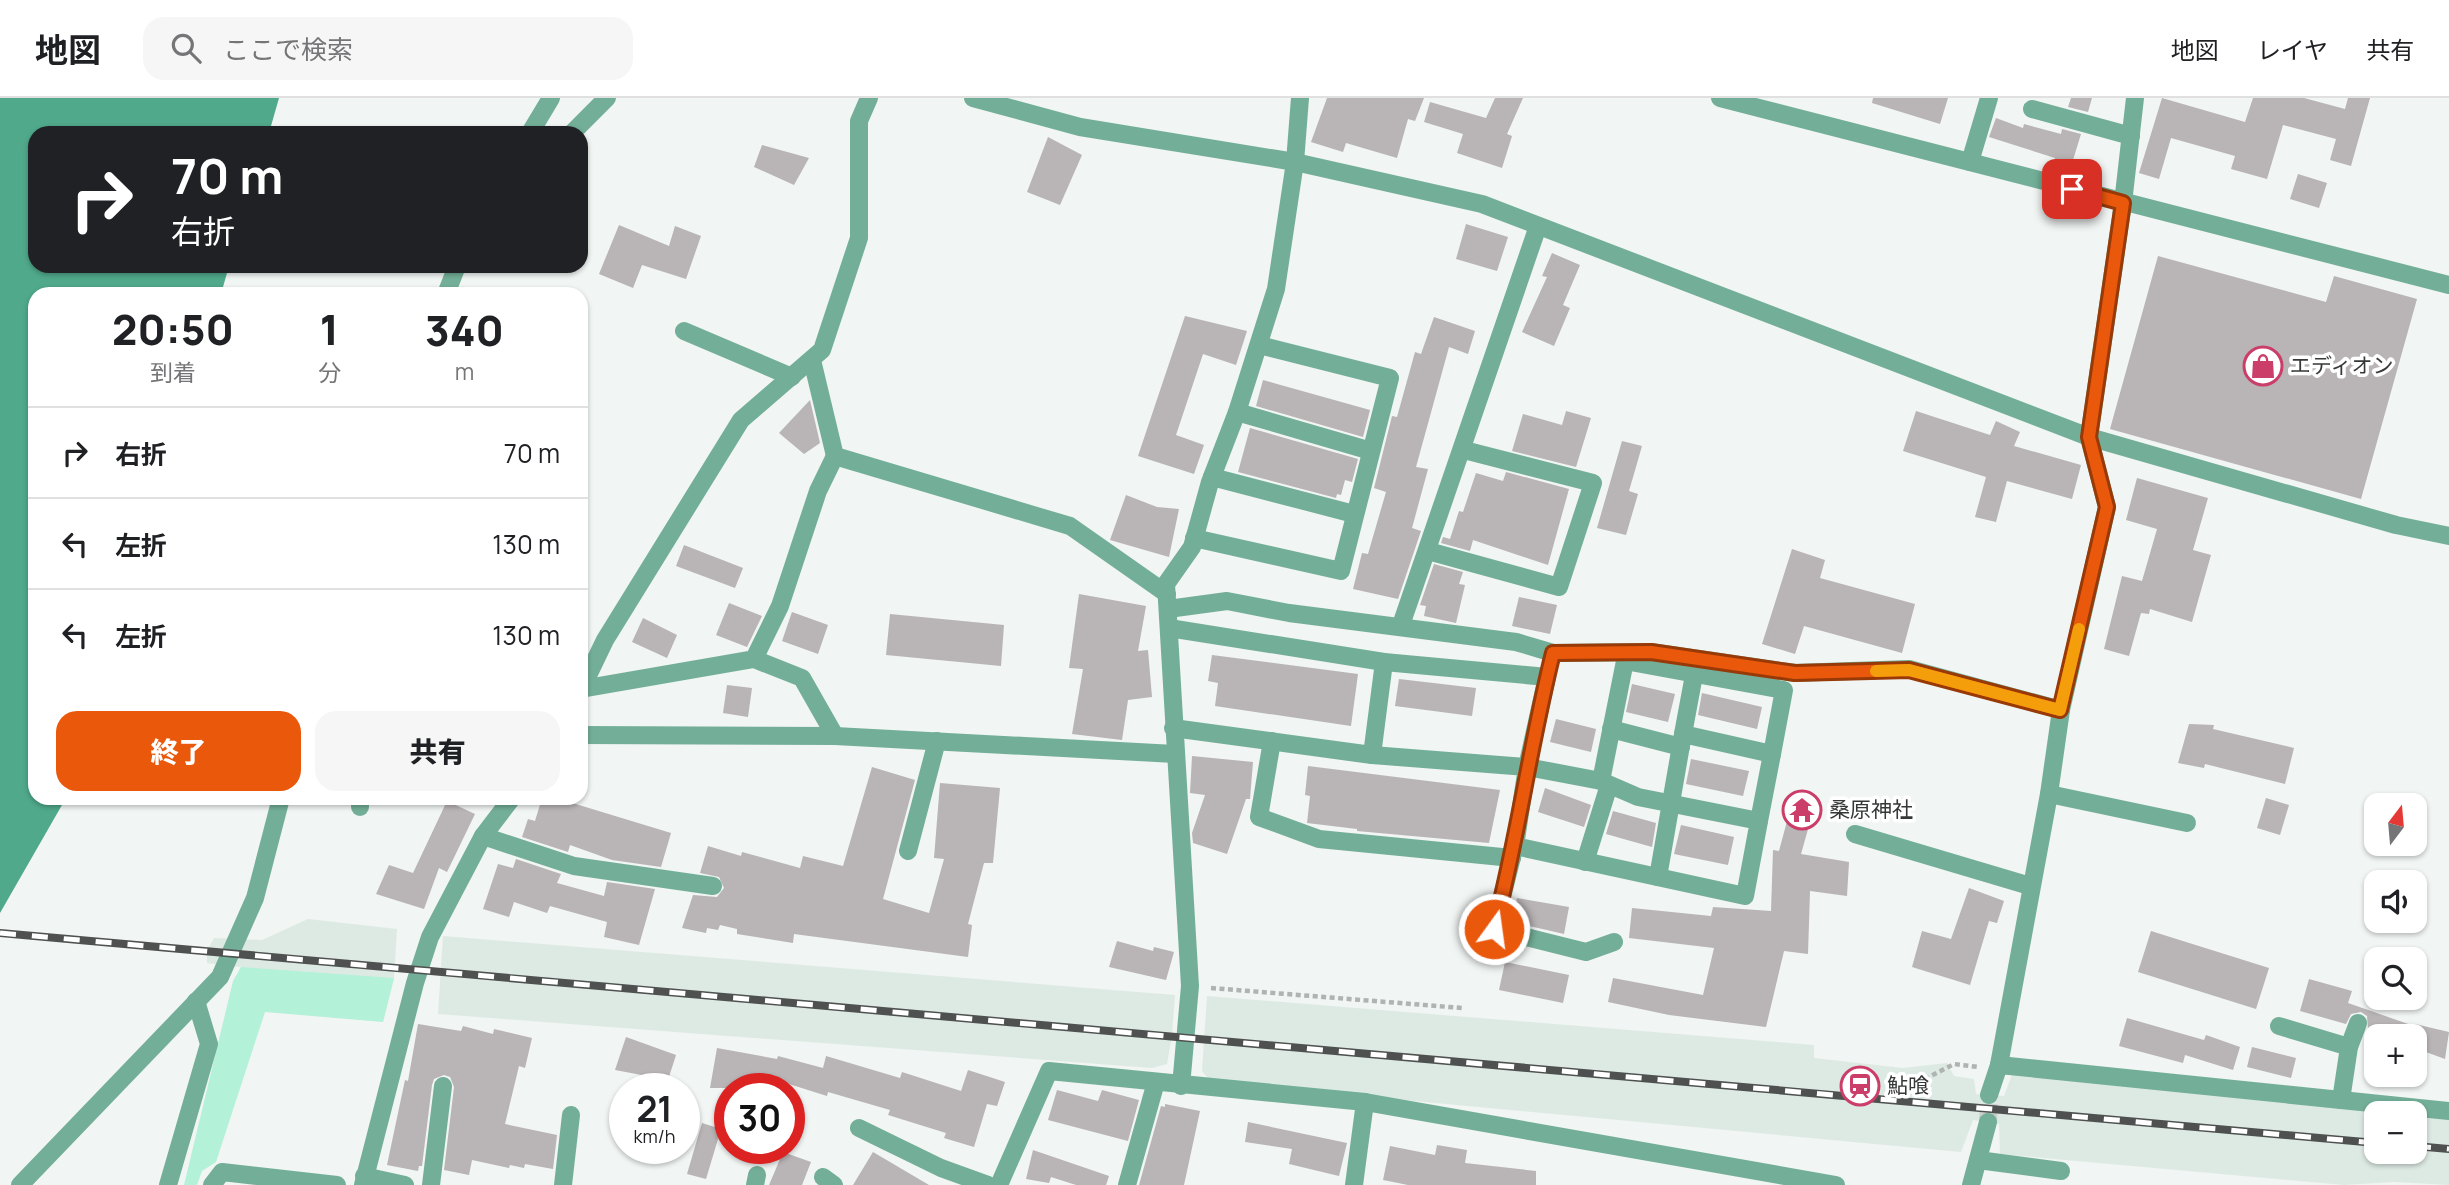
<!DOCTYPE html>
<html lang="ja">
<head>
<meta charset="utf-8">
<style>
	body { margin:0; font-family:Manrope,"Noto Sans JP",sans-serif; background:#f6f6f6; color:#202124; height:100vh; display:flex; flex-direction:column; font-size:26px; white-space:nowrap }
	* { box-sizing:border-box; margin:0 }
	p { font-size:23px; color:#757577 }
	.icon { flex:none; width:38px; height:38px; fill:none; stroke:currentColor; stroke-width:2; stroke-linecap:round; stroke-linejoin:round }
	.map { position:relative; flex:1; overflow:hidden }
	.sheet { position:absolute; left:28px; top:189px; width:560px; height:518px; display:flex; flex-direction:column; background:#fff; border-radius:21px; box-shadow:0 2px 5px #0004 }
	.sheet>* { flex:none }
	.top-card { position:absolute; left:28px; top:28px; width:560px; height:147px; border-radius:21px; box-shadow:0 2px 5px #0004; background:#202124; color:#fff; overflow:hidden }
	.needle { width:46px; rotate:16deg }
	.fabs { position:absolute; left:2364px; top:695px; display:grid; gap:14px }
	.fabs a { display:grid; place-items:center; width:63px; height:63px; border-radius:14px; background:#fff; box-shadow:0 2px 5px #0004; font-size:35px }
	.speed { position:absolute; left:609px; top:975px; display:flex; gap:14px; font-size:35px; font-weight:700; text-align:center }
	.speed>* { display:grid; place-content:center; width:91px; height:91px; border-radius:50%; background:#fff; box-shadow:0 2px 5px #0004; line-height:1 }
	.speed small { font-size:18px; font-weight:400 }
	.speed .limit { border:10px solid #d22; background:#fff; color:#111 }
	.pin { position:absolute; display:grid; place-items:center; width:60px; height:60px; color:#fff; margin:-30px; border-radius:14px; box-shadow:0 4px 10px #0006 }
	.me { position:absolute; width:77px; margin:-38px; rotate:14deg; stroke-linejoin:round; filter:drop-shadow(0 0 5px #0008) }
	.turn { display:flex; align-items:center; gap:24px; height:147px; padding:0 28px; font-size:32px }
	.turn .icon { width:91px; height:91px; stroke-width:2.5 }
	.turn b { display:block; font-size:49px; line-height:60px }
	.eta { display:flex; justify-content:space-evenly; align-items:center; height:119px; text-align:center }
	.eta b { font-size:42px; font-weight:800; line-height:49px }
	.cta { display:flex; gap:14px; margin-top:auto; padding:14px 28px }
	.cta a { flex:1; height:80px; border-radius:21px; background:#ea580c; color:#fff; font-size:28px; font-weight:800; line-height:80px; text-align:center }
	.cta a+a { background:#f6f6f6; color:#202124 }
	ul { padding:0; list-style:none }
	li { display:flex; align-items:center; gap:21px; height:91px; padding:0 28px; border-top:2px solid #e0e0e0 }
	li div { flex:1 }
	li b { display:block; font-size:26px }
	li em { font-style:normal }
	header { display:flex; align-items:center; gap:42px; box-sizing:border-box; height:98px; padding:0 35px; background:#fff; border-bottom:2px solid #e0e0e0 }
	header strong { font-size:33px }
	nav { display:flex; gap:38px; margin-inline-start:auto; font-size:24px }
	.search { width:490px; height:63px; background:#f6f6f6; display:flex; align-items:center; gap:18px; box-sizing:border-box; padding:0 24px; border-radius:21px; color:#757577; font-size:26px }
	.map>svg:first-child { display:block }
</style>
</head>
<body>
<header>
<strong>地図</strong>
<div class="search"><svg class="icon" aria-label="search" viewBox="0 0 24 24"><circle cx="10" cy="10" r="6"/><path d="M15 15l6 6"/></svg>ここで検索</div>
<nav><a>地図</a><a>レイヤ</a><a>共有</a></nav>
</header>
<div class="map">
<svg width="2449" height="1087" viewBox="0 0 2449 1087">
	<rect width="100%" height="100%" fill="#f1f5f3"/>
	<g fill="#ddeae4">
		<polygon points="308,821 397,831 394,880 383,924 240,869 207,865 207,853 214,840 262,842"/>
		<polygon points="443,838 1175,897 1172,937 1167,966 1152,970 438,916"/>
		<polygon points="1207,898 1814,947 1814,960 1903,970 1947,965 1954,978 1974,981 1976,996 1989,997 2004,998 2013,974 2413,1015 2376,1015 2376,1054 2415,1054 2415,1015 2449,1019 2449,1087 2394,1084 2344,1087 2000,1056 1999,1026 1973,1022 1961,1054 1211,984 1202,973"/>
	</g>
	<polygon fill="#b4f1d9" points="241,869 394,880 383,924 265,914 216,1064 202,1073 197,1087 184,1087 233,883"/>
	<polygon fill="#50a98b" points="0,0 279,0 269,35 35,35 35,168 229,168 221,196 35,196 35,700 66,700 0,815"/>
	<g fill="#b9b4b5">
		<polygon points="1327,0 1424,0 1415,23 1408,21 1397,60 1346,45 1343,54 1311,44"/>
		<polygon points="1495,0 1523,0 1507,36 1512,38 1502,70 1457,55 1463,36 1424,24 1430,4 1486,20"/>
		<polygon points="1873,0 1948,0 1940,26 1872,5"/>
		<polygon points="2071,0 2092,0 2088,14 2068,9"/>
		<polygon points="2162,0 2245,24 2253,0 2304,0 2345,11 2348,0 2370,0 2351,68 2330,62 2336,41 2283,27 2267,81 2231,71 2235,58 2171,40 2159,81 2139,75"/>
		<polygon points="1996,20 2023,30 2024,26 2061,36 2062,31 2081,36 2069,75 2052,70 2055,60 1989,39"/>
		<polygon points="1048,39 1082,57 1060,107 1027,94"/>
		<polygon points="762,47 809,60 794,87 754,69"/>
		<polygon points="2298,76 2327,85 2319,110 2290,101"/>
		<polygon points="1466,126 1508,139 1497,173 1456,161"/>
		<polygon points="619,127 669,148 675,128 701,138 686,181 642,167 633,190 599,176"/>
		<polygon points="1552,155 1580,167 1563,207 1570,210 1554,248 1522,234 1547,179 1542,178"/>
		<polygon points="2158,158 2326,204 2334,178 2417,201 2361,401 2110,331"/>
		<polygon points="1185,218 1247,233 1236,267 1203,256 1176,337 1204,347 1194,376 1138,358"/>
		<polygon points="1434,219 1475,233 1468,256 1449,249 1416,369 1428,371 1412,430 1421,433 1398,501 1353,491 1362,455 1368,456 1386,394 1374,390 1392,318 1397,319 1415,254 1421,256"/>
		<polygon points="1263,282 1370,312 1363,339 1256,308"/>
		<polygon points="810,302 820,345 804,356 779,335"/>
		<polygon points="1566,313 1591,320 1576,369 1512,353 1523,316 1562,327"/>
		<polygon points="1916,313 1990,337 1996,323 2020,334 2014,348 2081,367 2072,401 2007,383 1996,424 1975,419 1986,379 1903,353"/>
		<polygon points="1250,330 1358,361 1352,384 1345,382 1341,397 1337,396 1336,400 1238,374"/>
		<polygon points="1622,343 1642,348 1629,393 1638,396 1626,437 1597,430"/>
		<polygon points="1506,374 1569,391 1548,467 1473,442 1470,453 1441,445 1443,439 1450,441 1459,413 1463,414 1476,375 1503,383"/>
		<polygon points="2137,380 2208,400 2193,452 2211,457 2192,524 2150,511 2149,516 2141,515 2129,558 2104,551 2122,478 2142,483 2157,431 2126,422"/>
		<polygon points="1126,397 1157,409 1179,411 1169,459 1110,442"/>
		<polygon points="684,447 743,470 735,490 676,468"/>
		<polygon points="1792,451 1825,462 1820,480 1915,506 1902,555 1804,528 1795,556 1762,546"/>
		<polygon points="1434,466 1463,474 1459,486 1465,487 1456,525 1424,518 1426,508 1420,507"/>
		<polygon points="1079,496 1146,508 1138,553 1148,552 1152,599 1128,602 1122,642 1072,636 1083,571 1069,570"/>
		<polygon points="1519,499 1557,507 1550,536 1512,528"/>
		<polygon points="729,505 762,518 747,549 716,537"/>
		<polygon points="792,514 828,527 818,556 782,543"/>
		<polygon points="890,516 1004,527 1001,568 886,557"/>
		<polygon points="643,520 677,537 667,560 632,544"/>
		<polygon points="1212,557 1358,576 1351,628 1215,608 1218,585 1208,583"/>
		<polygon points="1399,581 1476,590 1472,618 1395,608"/>
		<polygon points="1632,586 1675,596 1668,624 1626,614"/>
		<polygon points="727,587 752,590 748,619 723,615"/>
		<polygon points="1702,595 1762,609 1757,631 1698,617"/>
		<polygon points="1556,621 1596,631 1591,654 1550,644"/>
		<polygon points="2189,626 2214,627 2213,631 2294,650 2285,686 2205,666 2204,670 2178,665"/>
		<polygon points="1192,658 1253,664 1250,701 1246,701 1227,756 1193,745 1192,735 1205,697 1190,695"/>
		<polygon points="1691,661 1749,673 1743,698 1686,686"/>
		<polygon points="1308,668 1500,692 1489,745 1357,733 1357,731 1307,725 1310,698 1305,697"/>
		<polygon points="872,669 915,682 883,801 929,815 944,761 934,760 940,685 1000,690 993,765 984,765 968,826 972,827 968,859 794,836 793,845 737,836 737,831 720,827 718,832 707,830 706,835 682,830 693,797 717,799 724,790 719,779 700,775 708,748 741,758 742,754 800,770 803,758 843,768"/>
		<polygon points="1545,690 1591,707 1584,729 1538,714"/>
		<polygon points="1794,697 1816,703 1801,756 1849,764 1847,798 1810,793 1808,856 1784,853 1766,929 1669,917 1608,904 1613,880 1703,897 1714,850 1629,840 1632,810 1711,818 1713,809 1771,813 1773,752 1779,753"/>
		<polygon points="542,700 556,700 671,735 661,769 612,762 570,747 568,754 522,739 528,721 535,723"/>
		<polygon points="2266,700 2289,707 2280,737 2257,730"/>
		<polygon points="447,703 475,716 447,774 439,770 424,811 376,796 389,767 413,775"/>
		<polygon points="1613,713 1656,725 1652,749 1606,736"/>
		<polygon points="1681,727 1734,739 1728,767 1674,756"/>
		<polygon points="516,761 561,776 557,785 604,798 607,784 655,791 639,847 604,839 607,824 550,808 547,815 514,804 509,819 483,811 498,766 513,770"/>
		<polygon points="1969,790 2004,803 1997,825 1989,823 1970,887 1912,869 1922,833 1951,841"/>
		<polygon points="1517,800 1569,809 1564,836 1512,824"/>
		<polygon points="2151,833 2269,870 2256,911 2138,874"/>
		<polygon points="1117,843 1153,853 1154,849 1174,854 1166,882 1109,869"/>
		<polygon points="1505,864 1569,877 1563,905 1499,892"/>
		<polygon points="2309,881 2352,893 2348,905 2414,928 2415,926 2449,934 2445,961 2415,950 2415,938 2380,938 2371,935 2368,931 2367,918 2361,914 2351,916 2346,926 2300,913"/>
		<polygon points="2127,920 2204,942 2206,937 2240,949 2233,972 2185,957 2183,965 2119,948"/>
		<polygon points="418,926 461,933 463,928 493,936 494,931 532,940 525,970 519,968 505,1026 557,1037 553,1071 525,1066 524,1070 510,1067 509,1070 472,1062 469,1077 444,1072 454,989 450,979 444,977 434,981 432,987 422,1068 419,1068 418,1073 387,1067 405,982 408,983"/>
		<polygon points="626,939 676,957 668,982 615,972"/>
		<polygon points="2252,949 2296,960 2291,980 2247,969"/>
		<polygon points="717,950 777,961 778,958 823,970 826,958 900,980 902,974 961,993 968,972 1005,984 997,1008 987,1006 974,1049 944,1040 946,1035 888,1017 890,1012 828,994 827,998 757,976 753,985 741,981 740,990 710,990"/>
		<polygon points="1057,992 1098,1003 1102,992 1139,1002 1128,1043 1048,1022"/>
		<polygon points="1165,1006 1200,1013 1184,1087 1139,1087 1161,1008 1165,1009"/>
		<polygon points="1248,1024 1347,1045 1339,1078 1289,1066 1292,1051 1245,1044"/>
		<polygon points="702,1025 721,1031 706,1081 687,1076"/>
		<polygon points="1437,1047 1467,1052 1465,1065 1536,1073 1536,1087 1408,1087 1383,1082 1390,1048 1435,1057"/>
		<polygon points="1033,1052 1109,1078 1106,1087 1076,1087 1051,1079 1049,1085 1026,1081"/>
		<polygon points="783,1054 811,1064 802,1087 769,1087"/>
		<polygon points="873,1054 929,1087 853,1087"/>
	</g>
	<g fill="none" stroke-linecap="round" stroke-linejoin="round">
		<polyline stroke="#cccfcd" stroke-width="18" stroke-dasharray="18 9" stroke-linecap="butt" points="1988,1024 1989,997"/>
		<g stroke="#afb3b1" stroke-width="4.5" stroke-dasharray="5 3.5" stroke-linecap="butt">
			<polyline points="1211,890 1462,910"/>
			<polyline points="1902,993 1954,966 1978,969"/>
		</g>
		<g stroke="#73af98" stroke-width="18">
			<polyline points="973,0 1080,29 1295,64 1482,106 2089,339 2396,427 2449,438"/>
			<polyline points="1720,0 2449,187"/>
			<polyline points="2032,11 2131,38"/>
			<polyline points="530,35 551,0"/>
			<polyline points="572,35 607,0"/>
			<polyline points="1970,64 1989,0"/>
			<polyline points="446,196 457,168"/>
			<polyline points="684,233 792,279"/>
			<polyline points="812,262 835,358 1070,428 1167,496"/>
			<polyline points="1237,314 1371,353"/>
			<polyline points="1212,379 1354,416"/>
			<polyline points="1194,440 1341,473 1390,280 1259,247"/>
			<polyline points="1428,453 1559,489 1593,385 1464,352"/>
			<polyline points="1168,511 1227,503 1289,515 1516,544 1553,555 1651,554 1795,575 1909,571 2061,612"/>
			<polyline points="1401,527 1538,128"/>
			<polyline points="1169,530 1384,564 1547,579 1527,669 1601,683 1638,699 1759,723 1745,798 1515,748 1527,669 1372,657 1173,630"/>
			<polyline points="754,561 802,580 835,638"/>
			<polyline points="581,591 754,561 780,508 818,393 835,358"/>
			<polyline points="581,592 605,542 741,322 822,252 859,140 859,23 869,0"/>
			<polyline points="1611,631 1681,649"/>
			<polyline points="1683,636 1694,577"/>
			<polyline points="581,637 835,638 1175,656"/>
			<polyline points="1272,643 1259,719 1319,741 1512,760"/>
			<polyline points="1372,657 1384,564"/>
			<polyline points="1601,683 1625,563 1784,592 1772,656 1683,636 1658,779"/>
			<polyline points="2049,696 2187,725"/>
			<polyline points="360,709 360,700"/>
			<polyline points="1759,723 1772,656"/>
			<polyline points="1855,736 2030,788"/>
			<polyline points="483,738 574,768 713,788"/>
			<polyline points="1514,751 1494,831 1586,854 1614,844"/>
			<polyline points="908,753 937,643"/>
			<polyline points="1585,764 1609,687"/>
			<polyline points="2279,928 2349,949"/>
			<polyline points="1999,967 2449,1013"/>
			<polyline points="1181,988 1190,888 1166,486 1192,449 1210,384 1237,314 1276,191 1295,64 1300,0"/>
			<polyline points="1989,997 1999,967 2049,696 2061,612 2107,409 2089,339 2123,105 2135,0"/>
			<polyline points="2341,1002 2349,949 2358,925"/>
			<polyline points="859,1030 941,1070 988,1087"/>
			<polyline points="1978,1062 2061,1073"/>
			<polyline points="364,1078 405,1087"/>
			<polyline points="823,1079 834,1087"/>
			<polyline points="20,1087 220,879 255,800 281,700"/>
			<polyline points="168,1087 209,946 196,903"/>
			<polyline points="212,1087 222,1074 337,1087"/>
			<polyline points="363,1087 415,885 430,839 483,738 512,700"/>
			<polyline points="431,1087 443,988"/>
			<polyline points="563,1087 571,1017"/>
			<polyline points="755,1087 757,1077"/>
			<polyline points="999,1087 1049,973 1365,1004 1836,1087"/>
			<polyline points="1127,1087 1156,984"/>
			<polyline points="1354,1087 1365,1004"/>
			<polyline points="1971,1087 1988,1024"/>
		</g>
		<defs>
			<g id="rail">
				<polyline points="0,835 2376,1045"/>
				<polyline points="2415,1048 2449,1051"/>
			</g>
		</defs>
		<use href="#rail" stroke="#4f5150" stroke-width="8"/>
		<use href="#rail" stroke="#fff" stroke-width="5" stroke-dasharray="16" stroke-linecap="butt"/>
	</g>
	<g fill="none" stroke-linecap="round" stroke-linejoin="round">
		<defs>
			<path id="route" d="M1494,831C1518,740 1530,646 1553,555L1651,554L1795,575L1909,572L2060,612L2107,409L2089,339L2123,105L2072,91"/>
		</defs>
		<use href="#route" stroke="#983908" stroke-width="18"/>
		<use href="#route" stroke="#ea580c" stroke-width="12"/>
		<polyline stroke="#f59e0b" stroke-width="12" points="1876,573 1909,572 2060,612 2079,531"/>
	</g>
	<defs>
		<symbol id="shop-ring" viewBox="-11 -11 22 22"><circle r="9.5" fill="#fff" stroke="#cb3e6a" stroke-width="1.5"/><path d="M-5-2.5h2.3a2.7 3.5 0 0 1 5.4 0H5L5.5 6h-11ZM-1.5-2.5h3a1.5 2.3 0 0 0-3 0Z" fill="#cb3e6a"/></symbol>
		<symbol id="temple-ring" viewBox="-11 -11 22 22"><circle r="9.5" fill="#fff" stroke="#cb3e6a" stroke-width="1.5"/><path d="M0-6L5-2H3V0L6.5 2.5H4V6H1.5V3h-3V6H-4V2.5H-6.5L-3 0V-2H-5Z" fill="#cb3e6a"/></symbol>
		<symbol id="station-ring" viewBox="-11 -11 22 22"><circle r="9.5" fill="#fff" stroke="#cb3e6a" stroke-width="1.5"/><path d="M-3-6H3Q5-6 5-4V2Q5 4 3 4L4.5 6H3L1.5 4h-3L-3 6H-4.5L-3 4Q-5 4-5 2V-4Q-5-6-3-6ZM-3.5-4v3h7v-3ZM-3.5 1v1.5H-2V1ZM2 1v1.5H3.5V1Z" fill="#cb3e6a"/></symbol>
	</defs>
	<g fill-rule="evenodd">
		<use href="#shop-ring" x="2241" y="246" width="44" height="44"/>
		<use href="#temple-ring" x="1780" y="690" width="44" height="44"/>
		<use href="#station-ring" x="1838" y="966" width="44" height="44"/>
	</g>
	<g text-anchor="middle" stroke-width="7" stroke-linejoin="round" paint-order="stroke">
		<g font-size="21" fill="#363837" stroke="#fff" text-anchor="start">
			<text x="2290" y="275">エディオン</text>
			<text x="1829" y="719">桑原神社</text>
			<text x="1887" y="995">鮎喰</text>
		</g>
	</g>
</svg>
<div class="fabs">
<a><svg class="needle" viewBox="-14 -14 28 28"><path d="M0-13l5 13h-10z" fill="#e53935"/><path d="M0 13l5-13h-10z" fill="#757577"/></svg></a>
<a><svg class="icon" aria-label="sound" viewBox="0 0 24 24"><path d="M4 9h4l5-4v14l-5-4H4zM17 9q2 3 0 6"/></svg></a>
<a><svg class="icon" aria-label="search" viewBox="0 0 24 24"><circle cx="10" cy="10" r="6"/><path d="M15 15l6 6"/></svg></a>
<a>+</a>
<a>−</a>
</div>
<div class="speed"><div>21<small>km/h</small></div><div class="limit">30</div></div>
<div class="pin" style="left:2072px;top:91px;background:#d93025"><svg class="icon" aria-label="arrive" viewBox="0 0 24 24"><path d="M6 21V4h12l-3 4 3 4H6"/></svg></div>
<svg class="me" style="left:1494px;top:831px" viewBox="-20 -20 40 40"><circle r="17" fill="#ea580c" stroke="#fff" stroke-width="3"/><path d="M0-11L8 9 0 5-8 9z" fill="#fff"/></svg>
<div class="top-card">
<div class="turn"><svg class="icon" aria-label="right" viewBox="0 0 24 24"><path d="M7 20v-9h11M14 6l5 5-5 5"/></svg><div><b>70 m</b>右折</div></div>
</div>
<section class="sheet">
<div class="eta">
<div><b>20:50</b><p>到着</p></div>
<div><b>1</b><p>分</p></div>
<div><b>340</b><p>m</p></div>
</div>
<ul>
<li><svg class="icon" aria-label="right" viewBox="0 0 24 24"><path d="M7 20v-9h11M14 6l5 5-5 5"/></svg><div><b>右折</b></div><em>70 m</em></li>
<li><svg class="icon" aria-label="left" viewBox="0 0 24 24"><path d="M17 20v-9H6M10 6l-5 5 5 5"/></svg><div><b>左折</b></div><em>130 m</em></li>
<li><svg class="icon" aria-label="left" viewBox="0 0 24 24"><path d="M17 20v-9H6M10 6l-5 5 5 5"/></svg><div><b>左折</b></div><em>130 m</em></li>
</ul>
<div class="cta"><a>終了</a><a>共有</a></div>
</section>
</div>
</body>
</html>
